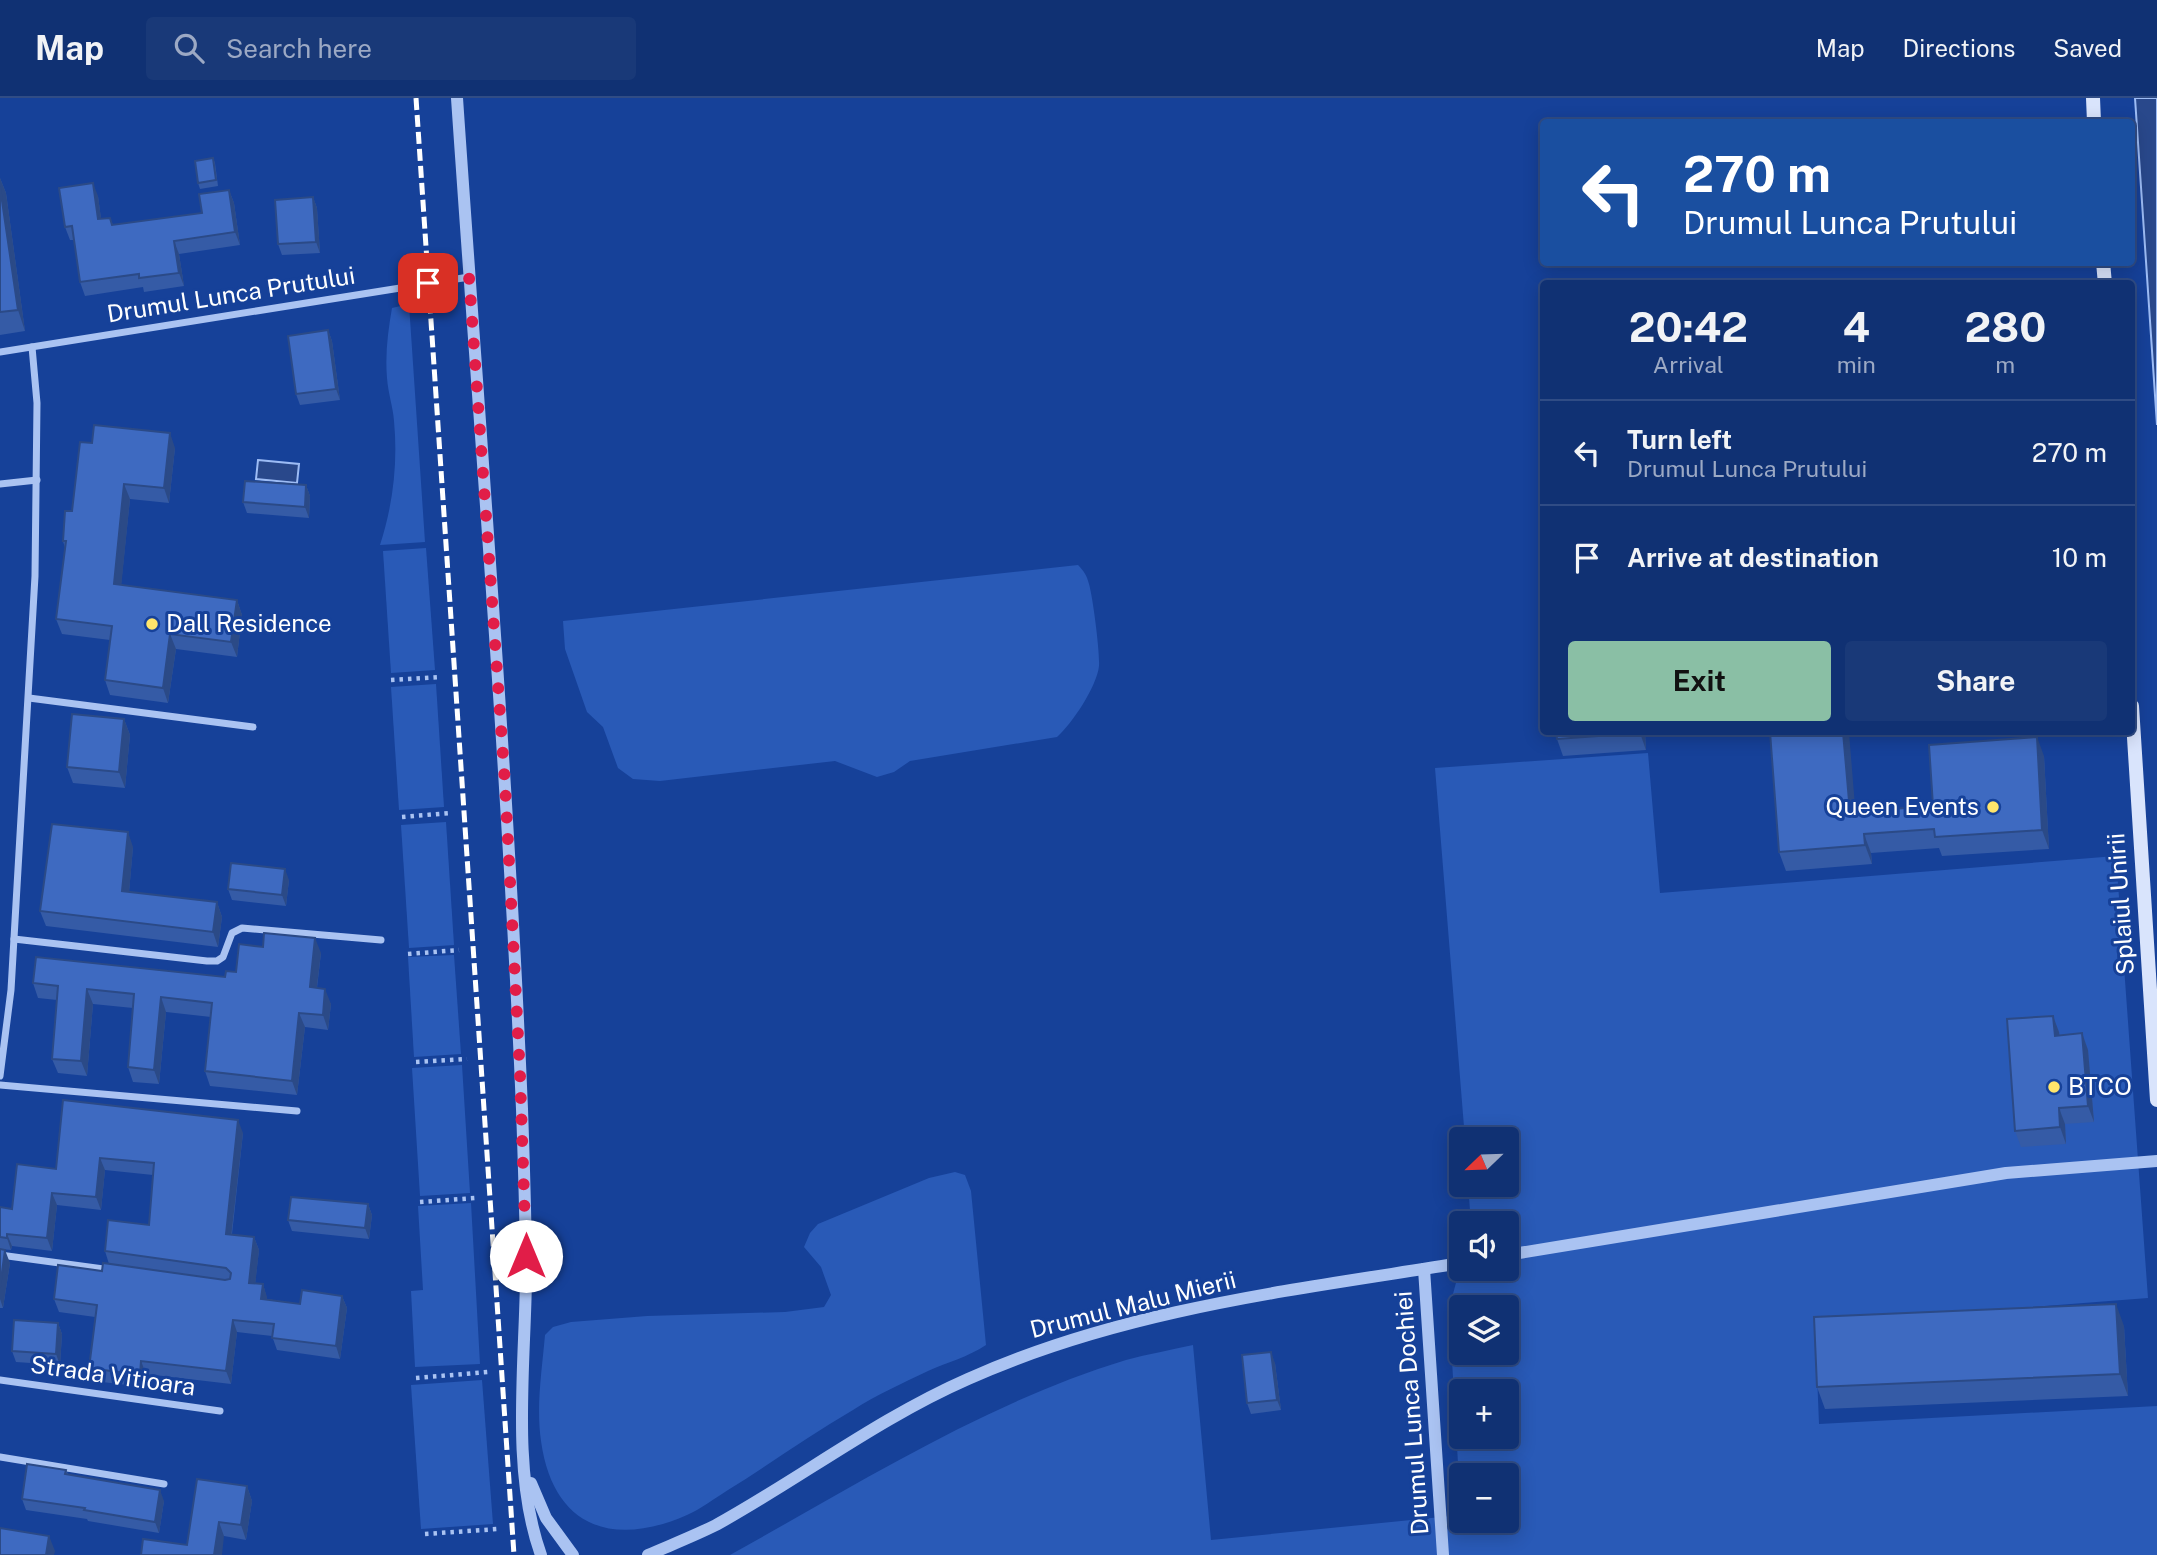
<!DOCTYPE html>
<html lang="en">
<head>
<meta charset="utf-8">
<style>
	body { margin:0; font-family:"Public Sans",sans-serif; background:#193978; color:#f1f3f6; height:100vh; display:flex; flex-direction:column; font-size:26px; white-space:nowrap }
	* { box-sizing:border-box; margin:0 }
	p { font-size:23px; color:#9ca9c4 }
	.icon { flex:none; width:38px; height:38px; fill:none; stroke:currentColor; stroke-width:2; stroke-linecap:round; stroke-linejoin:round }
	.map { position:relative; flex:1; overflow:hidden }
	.panel { position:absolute; left:1540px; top:182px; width:595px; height:455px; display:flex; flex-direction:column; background:#103173; border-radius:7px; box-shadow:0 4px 18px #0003,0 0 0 2px #304c85 }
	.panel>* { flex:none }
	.guide { position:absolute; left:1540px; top:21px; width:595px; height:147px; border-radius:7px; box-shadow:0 4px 18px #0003,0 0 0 2px #304c85; background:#1a4fa0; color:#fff; overflow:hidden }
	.needle { width:46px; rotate:247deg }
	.controls { position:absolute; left:1449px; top:1029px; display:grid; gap:14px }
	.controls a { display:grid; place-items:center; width:70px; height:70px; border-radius:7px; background:#103173; box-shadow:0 4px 18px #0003,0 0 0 2px #304c85; font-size:35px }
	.pin { position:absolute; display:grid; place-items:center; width:60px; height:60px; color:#fff; margin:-30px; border-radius:14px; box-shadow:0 4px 10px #0006 }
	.me { position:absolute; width:77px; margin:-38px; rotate:0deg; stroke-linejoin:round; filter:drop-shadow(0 0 5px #0008) }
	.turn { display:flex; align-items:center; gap:24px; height:147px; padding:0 28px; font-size:32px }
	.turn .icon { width:91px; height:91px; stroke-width:2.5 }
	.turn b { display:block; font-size:49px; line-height:60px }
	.eta { display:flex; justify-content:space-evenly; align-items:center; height:119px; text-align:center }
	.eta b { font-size:42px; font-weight:700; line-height:49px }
	.action { display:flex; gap:14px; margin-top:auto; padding:14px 28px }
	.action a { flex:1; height:80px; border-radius:7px; background:#8abfa5; color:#111; font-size:28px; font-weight:700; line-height:80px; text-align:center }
	.action a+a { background:#193978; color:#f1f3f6 }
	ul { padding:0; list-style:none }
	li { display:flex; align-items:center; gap:21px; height:105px; padding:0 28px; border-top:2px solid #304c85 }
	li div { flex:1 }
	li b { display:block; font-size:26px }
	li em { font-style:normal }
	header { display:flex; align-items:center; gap:42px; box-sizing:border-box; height:98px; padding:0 35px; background:#103173; border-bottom:2px solid #304c85 }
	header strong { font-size:33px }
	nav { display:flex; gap:38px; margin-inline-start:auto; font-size:24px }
	.search { width:490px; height:63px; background:#193978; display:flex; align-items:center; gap:18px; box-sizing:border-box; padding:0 24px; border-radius:7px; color:#9ca9c4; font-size:26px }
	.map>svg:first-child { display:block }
</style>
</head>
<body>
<header>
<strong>Map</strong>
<div class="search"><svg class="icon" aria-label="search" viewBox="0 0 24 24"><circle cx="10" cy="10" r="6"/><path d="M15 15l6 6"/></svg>Search here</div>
<nav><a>Map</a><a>Directions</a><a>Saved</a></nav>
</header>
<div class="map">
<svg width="2157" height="1457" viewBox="0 0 2157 1457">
	<rect width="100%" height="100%" fill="#164199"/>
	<g fill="#295ab7" fill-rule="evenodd">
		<path d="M409,206L425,444L380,447C393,407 398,365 394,323C393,309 388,295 387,280C385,256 388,233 392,210Z"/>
		<polygon points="426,450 435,572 391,575 383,453"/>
		<path d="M1078,467C1084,473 1087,478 1089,486C1093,500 1100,554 1099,568C1097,588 1072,626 1057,639L910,663L894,674L877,679L835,663L660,683L633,681L618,670L603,629L587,614L565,551L563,523Z"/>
		<polygon points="436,586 444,709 399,712 391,589"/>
		<path d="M1648,655L1660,795L2116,758L2148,1200L1815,1226L1819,1326L2157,1308V1457H730C858,1386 985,1305 1126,1262C1148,1256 1171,1252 1193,1247L1211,1442L1461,1417L1449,1211L1461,1166V1171H1507V1125H1471L1468,1087H1507V1041H1465L1435,670ZM1461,1209H1507V1255H1461ZM1461,1293H1507V1339H1461ZM1461,1377H1507V1423H1461Z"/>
		<polygon points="446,724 454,847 409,850 401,727"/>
		<polygon points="454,857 461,956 414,959 408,859"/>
		<polygon points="462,967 470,1095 420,1098 412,970"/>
		<path d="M955,1074L965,1077L971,1093L986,1247C968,1259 948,1264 928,1273C903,1285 876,1297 853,1312C810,1337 770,1366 728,1392C715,1400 701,1411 687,1417C612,1450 553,1429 541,1343C536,1308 542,1272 545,1237L553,1229L571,1224L647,1218L785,1214L824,1209L831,1197L821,1169L804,1149L810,1135L818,1126L929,1080Z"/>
		<polygon points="471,1105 480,1266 415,1269 411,1193 423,1192 418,1108"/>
		<polygon points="482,1282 493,1426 421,1431 411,1287"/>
	</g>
	<g fill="#29488b" stroke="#9dbcf5" stroke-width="2">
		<polygon points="2135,0 2157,0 2157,327"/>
		<polygon points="258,362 299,366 297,385 256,381"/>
	</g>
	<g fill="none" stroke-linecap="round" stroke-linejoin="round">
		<g stroke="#aac3f2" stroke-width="4.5" stroke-dasharray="3.5 5" stroke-linecap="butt">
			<polyline points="391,582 440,579"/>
			<polyline points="402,719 450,715"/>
			<polyline points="408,856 459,852"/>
			<polyline points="416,964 467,961"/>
			<polyline points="420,1104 476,1100"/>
			<polyline points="416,1280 488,1274"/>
			<polyline points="425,1436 498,1431"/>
		</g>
		<g stroke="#aac3f2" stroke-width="7">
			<polyline points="0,254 469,179"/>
			<polyline points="0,386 37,382"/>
			<polyline points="29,600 253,629"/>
			<polyline points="14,841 207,863 217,863 223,859 232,835 242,830 381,842"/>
			<polyline points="0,978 11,892 35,478 37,305 32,249"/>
			<polyline points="0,987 297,1013"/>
			<polyline points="0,1157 111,1172"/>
			<polyline points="0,1282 220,1313"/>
			<polyline points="0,1359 164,1386"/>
		</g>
		<g stroke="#aac3f2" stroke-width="12">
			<path d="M457,0C480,337 508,674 522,1011C524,1067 526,1124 526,1180C525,1267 511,1374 541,1457"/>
			<polyline points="1507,1157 2006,1075 2157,1063"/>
			<polyline points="1424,1171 1443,1457"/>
			<polyline points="531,1385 546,1420 573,1457"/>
			<path d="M648,1457C671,1447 694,1438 716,1427C801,1380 879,1320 968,1281C1124,1211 1294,1192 1461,1165"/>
		</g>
		<g stroke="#d9e4fc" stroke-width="14">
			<polyline points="2093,0 2094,24"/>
			<polyline points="2103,164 2105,186"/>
			<polyline points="2132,608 2157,1002"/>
		</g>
		<polyline stroke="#fff" stroke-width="5" stroke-dasharray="12 5" stroke-linecap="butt" points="416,0 514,1457"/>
	</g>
	<g fill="#355ba6">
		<polygon points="213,60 215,65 218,88 200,91 198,85"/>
		<polygon points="0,80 6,95 25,233 0,237"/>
		<polygon points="229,92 234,105 240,147 179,156 184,188 144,194 143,189 85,198 80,184 74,142 70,142 65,129 98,98 101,121 110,120 113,127 202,115"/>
		<polygon points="313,99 317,110 320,155 282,157 278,146"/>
		<polygon points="328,232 332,243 340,302 300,307 296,296"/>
		<polygon points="175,350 169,405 130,401 121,487 237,502 242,517 237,559 176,551 168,605 110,597 105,582 110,542 62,536 56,521 65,450 63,443 72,413"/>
		<polygon points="306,387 310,398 309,420 247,415 243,404"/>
		<polygon points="124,621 130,637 125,690 73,685 67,669"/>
		<polygon points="1556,634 1645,634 1646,652 1563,658 1557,641"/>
		<polygon points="2044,658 2049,751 1942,758 1939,750 1871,755 1872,766 1786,773 1779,754 1855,713 1933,708"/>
		<polygon points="133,749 129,794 217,804 222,819 218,849 46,828 40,813"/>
		<polygon points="289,782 286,808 232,802 228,791"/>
		<polygon points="321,855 317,890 331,906 328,932 305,929 297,997 210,988 205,973 211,919 166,914 159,986 133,984 128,969 133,910 93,906 87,978 58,975 52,961 57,902 38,900 33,885 225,879 236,874"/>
		<polygon points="2053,918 2060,937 2082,935 2088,952 2094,1024 2065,1026 2066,1046 2021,1049 2015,1033"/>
		<polygon points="63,1002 243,1035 232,1136 254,1139 259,1152 255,1186 263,1186 267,1201 300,1206 342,1198 347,1210 340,1261 277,1252 272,1238 237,1234 231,1286 146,1276 144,1289 94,1283 89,1270 95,1219 59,1214 54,1201 102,1173 109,1166 105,1153 149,1127 153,1077 105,1072 101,1112 57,1107 52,1153 12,1148 11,1152 0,1151 10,1165 3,1210 0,1210 0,1109 12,1111 56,1071"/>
		<polygon points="368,1106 372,1117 369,1141 292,1133 288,1122"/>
		<polygon points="58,1225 62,1236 60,1267 16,1264 12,1253"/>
		<polygon points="2124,1228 2128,1298 1825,1311 1817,1289"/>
		<polygon points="1275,1265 1281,1312 1251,1316 1247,1305"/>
		<polygon points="66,1372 68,1376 164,1403 159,1435 88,1423 87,1421 26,1412 22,1401"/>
		<polygon points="247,1388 252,1403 246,1442 224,1438 187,1447"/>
	</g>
	<g fill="#2b4a87">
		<polygon points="0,80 6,95 25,233 18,212 0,89"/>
		<polygon points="93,85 98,98 103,135 98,121"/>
		<polygon points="229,92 234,105 240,147 235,134"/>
		<polygon points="313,99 317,110 320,155 316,144"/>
		<polygon points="174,143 179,156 184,188 179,175"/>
		<polygon points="328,232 332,243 340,302 336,291"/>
		<polygon points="170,335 175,350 169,405 164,390"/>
		<polygon points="124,386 130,401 120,501 114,486"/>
		<polygon points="306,387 310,398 309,420 305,409"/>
		<polygon points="237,502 242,517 237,559 231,544"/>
		<polygon points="170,536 176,551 168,605 163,590"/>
		<polygon points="124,621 130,637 125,690 119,674"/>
		<polygon points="1640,634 1645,634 1646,652 1640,635"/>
		<polygon points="1843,634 1849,634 1857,733 1850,714"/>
		<polygon points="2037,639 2044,658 2049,751 2042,732"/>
		<polygon points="128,734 133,749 128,807 122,793"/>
		<polygon points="1864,736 1871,755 1872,766 1865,747"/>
		<polygon points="285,771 289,782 286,808 282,797"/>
		<polygon points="217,804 222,819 218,849 213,834"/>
		<polygon points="315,840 321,855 315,904 310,889"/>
		<polygon points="87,891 93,906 87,978 81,963"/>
		<polygon points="325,891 331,906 328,932 323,917"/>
		<polygon points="161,899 166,914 159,986 154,972"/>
		<polygon points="299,915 305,929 297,997 292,983"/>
		<polygon points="2053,918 2059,934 2061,954 2055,938"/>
		<polygon points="2082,935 2088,952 2094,1024 2088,1008"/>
		<polygon points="2059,1010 2065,1026 2066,1046 2060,1029"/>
		<polygon points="238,1022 243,1035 230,1148 226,1136"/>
		<polygon points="100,1060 105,1072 101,1112 96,1099"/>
		<polygon points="52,1095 57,1107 52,1153 47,1140"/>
		<polygon points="368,1106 372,1117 369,1141 365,1130"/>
		<polygon points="7,1136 12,1148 11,1152 7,1140"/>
		<polygon points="254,1139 259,1152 254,1198 249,1185"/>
		<polygon points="5,1152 10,1165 3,1210 0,1201 0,1189"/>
		<polygon points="263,1186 267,1199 266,1213 261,1201"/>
		<polygon points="342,1198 347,1210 340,1261 336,1248"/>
		<polygon points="2116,1206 2124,1228 2128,1298 2120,1276"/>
		<polygon points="233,1222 237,1234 231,1286 226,1273"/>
		<polygon points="58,1225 62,1236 60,1267 56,1256"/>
		<polygon points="1271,1254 1275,1265 1281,1312 1277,1302"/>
		<polygon points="141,1263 146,1276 144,1289 140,1277"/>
		<polygon points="247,1388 252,1403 246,1442 241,1427"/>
		<polygon points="160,1392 164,1403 159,1435 155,1424"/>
		<polygon points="219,1424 224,1438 222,1457 214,1457"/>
		<polygon points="49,1438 55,1453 54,1457 46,1457"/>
	</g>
	<g fill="#3e6ac1" stroke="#2b4a87" stroke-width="2">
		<polygon points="213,60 216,82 198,85 195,63"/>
		<polygon points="93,85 98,121 110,120 112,127 202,115 199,96 229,92 235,134 174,143 179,175 139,180 139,176 80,184 72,128 65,129 59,90"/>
		<polygon points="0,89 18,212 0,214"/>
		<polygon points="313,99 316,144 278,146 275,102"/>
		<polygon points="328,232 336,291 296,296 288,238"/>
		<polygon points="94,327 170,335 164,390 124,386 114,486 237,502 231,544 170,536 163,590 105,582 112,528 56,521 66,443 63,443 65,413 72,413 80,344 92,345"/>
		<polygon points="245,383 306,387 305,409 243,404"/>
		<polygon points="72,616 124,621 119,674 67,669"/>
		<polygon points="1556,634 1640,634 1640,635 1557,641"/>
		<polygon points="1770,634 1843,634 1850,714 1933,708 1929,647 2037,639 2042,732 1935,739 1934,731 1864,736 1865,747 1779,754"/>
		<polygon points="52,726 128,734 122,793 217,804 213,834 40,813"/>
		<polygon points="231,765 285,771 282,797 228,791"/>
		<polygon points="264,835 315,840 310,889 325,891 323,917 299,915 292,983 205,973 212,905 161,899 154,972 128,969 134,896 87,891 81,963 52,961 58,888 33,885 36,859 225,879 226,873 236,874 239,846 263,849"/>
		<polygon points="2053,918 2055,938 2082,935 2088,1008 2059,1010 2060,1029 2015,1033 2007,921"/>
		<polygon points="63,1002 238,1022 226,1136 254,1139 249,1185 263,1186 261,1201 300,1206 302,1192 342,1198 336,1248 272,1240 274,1226 233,1222 226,1273 141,1263 140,1277 89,1270 97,1207 54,1201 58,1167 102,1173 103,1165 225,1182 230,1181 231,1175 226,1170 105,1153 108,1122 149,1127 154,1065 100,1060 96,1099 52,1095 47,1140 7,1136 7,1140 0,1139 0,1109 12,1111 17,1066 56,1071"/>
		<polygon points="291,1099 368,1106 365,1130 288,1122"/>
		<polygon points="0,1151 5,1152 0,1189"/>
		<polygon points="2116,1206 2120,1276 1817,1289 1814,1219"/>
		<polygon points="14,1222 58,1225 56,1256 12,1253"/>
		<polygon points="1271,1254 1277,1302 1247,1305 1242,1257"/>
		<polygon points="27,1366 66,1372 65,1376 160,1392 155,1424 84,1412 85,1410 22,1401"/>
		<polygon points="197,1381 247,1388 241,1427 219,1424 214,1457 141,1457 143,1441 187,1447"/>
		<polygon points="0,1430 49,1438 46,1457 0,1457"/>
	</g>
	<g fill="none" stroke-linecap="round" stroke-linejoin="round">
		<polyline stroke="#e11d48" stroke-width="12" stroke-dasharray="0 21.6" points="428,185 469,179 505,686 520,977 526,1158"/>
	</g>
	<g fill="#ffe56b" stroke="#164199" stroke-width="2.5">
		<circle cx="152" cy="526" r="7"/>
		<circle cx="1993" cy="709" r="7"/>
		<circle cx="2054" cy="989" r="7"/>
	</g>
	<g text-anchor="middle" stroke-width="6" stroke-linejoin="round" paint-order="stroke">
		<g font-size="24" fill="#fff" stroke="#164199">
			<text transform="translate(231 197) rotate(-9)" y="8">Drumul Lunca Prutului</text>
			<text transform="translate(2121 806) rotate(-94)" y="8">Splaiul Unirii</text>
			<text transform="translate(1133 1207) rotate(-14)" y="8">Drumul Malu Mierii</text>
			<text transform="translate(113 1278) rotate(8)" y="8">Strada Vitioara</text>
			<text transform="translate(1412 1315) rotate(-94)" y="8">Drumul Lunca Dochiei</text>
		</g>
		<g font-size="24" fill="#fff" stroke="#164199" text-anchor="start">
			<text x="166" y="534">Dall Residence</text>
			<text x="1979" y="717" text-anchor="end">Queen Events</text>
			<text x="2068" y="997">BTCO</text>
		</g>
	</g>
</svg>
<div class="controls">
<a><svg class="needle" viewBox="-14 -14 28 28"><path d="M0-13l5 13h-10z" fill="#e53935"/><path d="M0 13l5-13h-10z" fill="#9ca9c4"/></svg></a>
<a><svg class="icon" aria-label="sound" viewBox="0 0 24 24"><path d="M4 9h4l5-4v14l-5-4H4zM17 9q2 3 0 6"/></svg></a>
<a><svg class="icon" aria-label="layers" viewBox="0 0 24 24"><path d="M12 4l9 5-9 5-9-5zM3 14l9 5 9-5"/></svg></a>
<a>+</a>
<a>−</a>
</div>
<div class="pin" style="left:428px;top:185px;background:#d93025"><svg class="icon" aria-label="arrive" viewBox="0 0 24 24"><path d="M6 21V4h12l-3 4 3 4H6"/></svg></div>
<svg class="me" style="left:526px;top:1158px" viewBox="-20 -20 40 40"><circle r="19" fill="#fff"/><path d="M0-13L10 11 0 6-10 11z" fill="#e11d48"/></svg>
<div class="guide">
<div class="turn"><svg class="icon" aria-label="left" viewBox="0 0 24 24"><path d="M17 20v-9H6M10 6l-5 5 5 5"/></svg><div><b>270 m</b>Drumul Lunca Prutului</div></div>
</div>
<section class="panel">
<div class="eta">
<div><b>20:42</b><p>Arrival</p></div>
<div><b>4</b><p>min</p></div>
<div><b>280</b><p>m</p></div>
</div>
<ul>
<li><svg class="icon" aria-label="left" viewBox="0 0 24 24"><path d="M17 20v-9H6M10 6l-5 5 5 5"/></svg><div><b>Turn left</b><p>Drumul Lunca Prutului</p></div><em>270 m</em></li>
<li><svg class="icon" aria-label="arrive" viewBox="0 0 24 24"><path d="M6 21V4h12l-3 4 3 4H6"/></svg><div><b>Arrive at destination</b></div><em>10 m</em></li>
</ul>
<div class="action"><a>Exit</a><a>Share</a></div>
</section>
</div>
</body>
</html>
